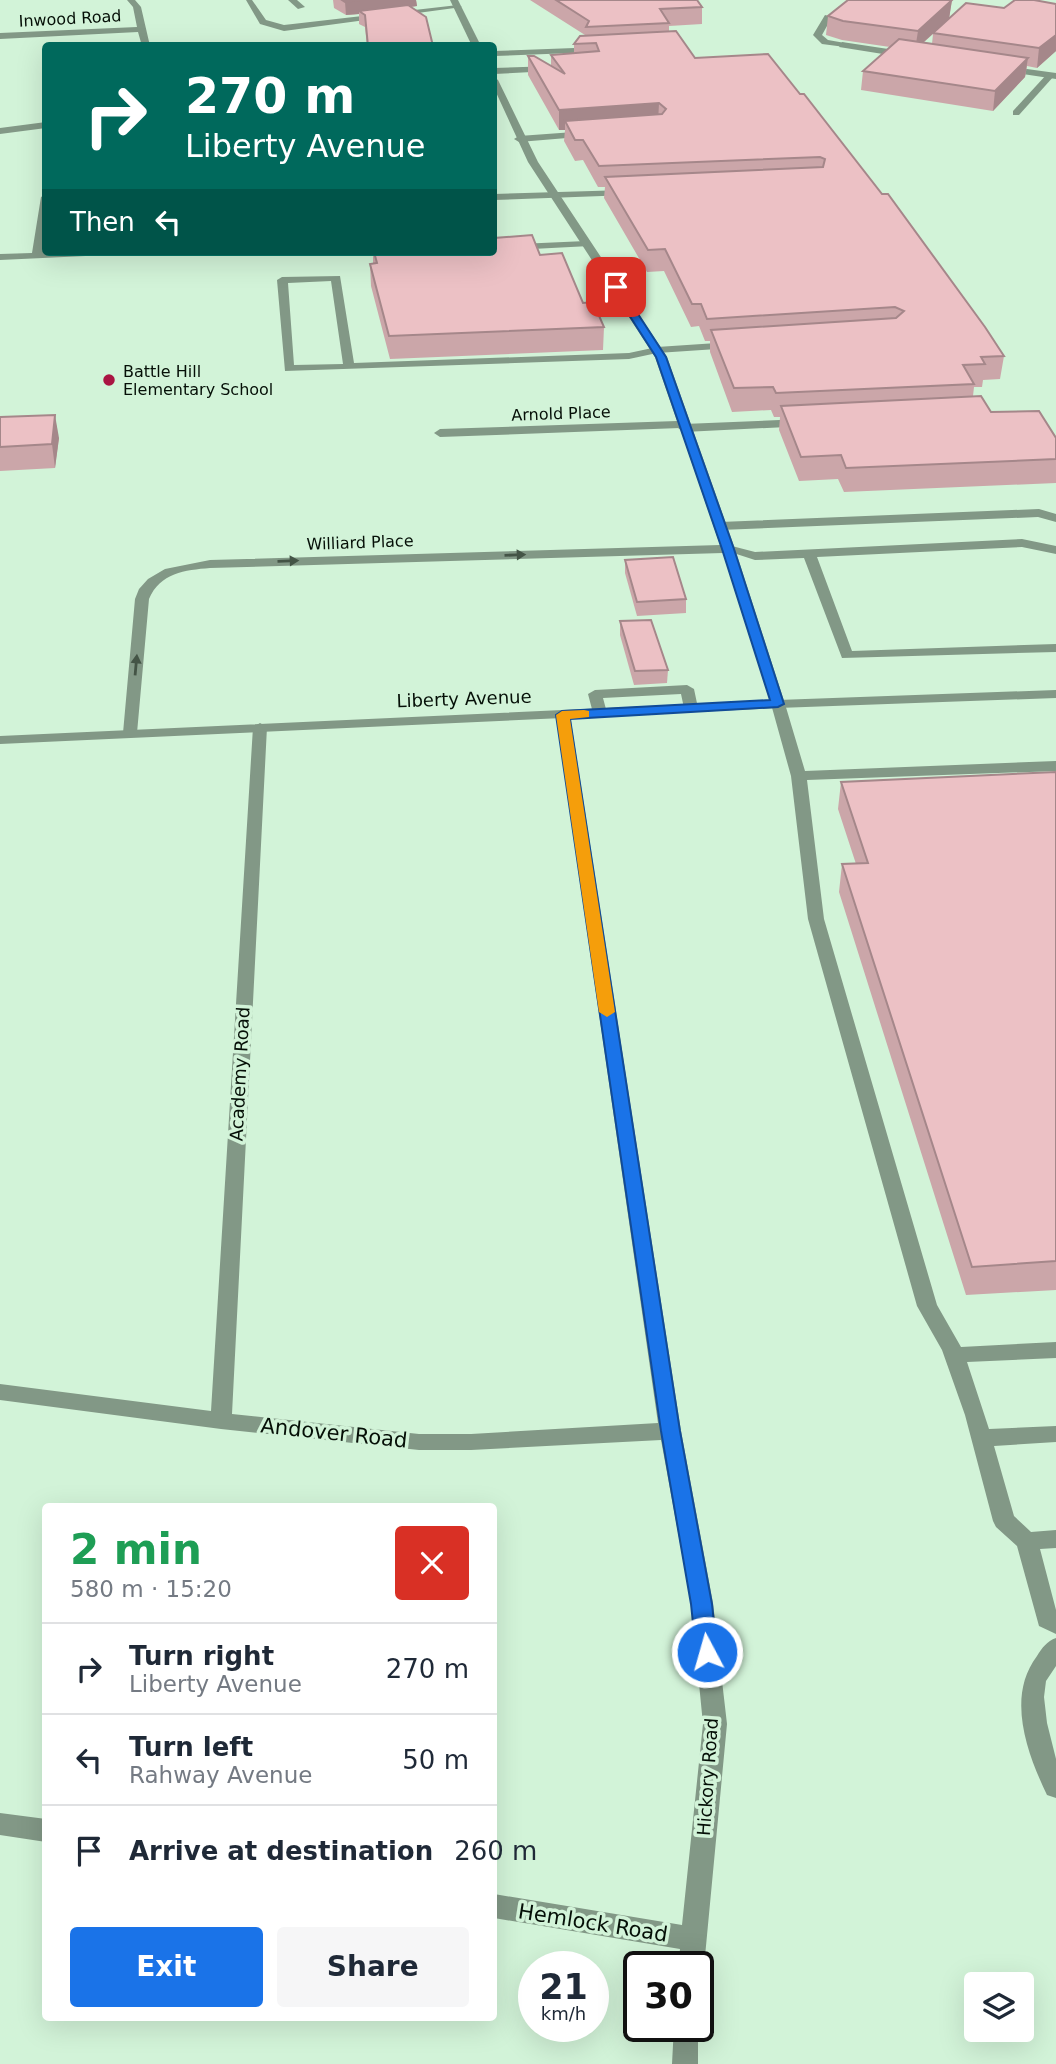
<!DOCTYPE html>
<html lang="en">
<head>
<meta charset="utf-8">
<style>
	body { margin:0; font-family:"DejaVu Sans",sans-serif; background:#f6f6f7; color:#1f2937; height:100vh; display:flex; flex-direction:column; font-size:26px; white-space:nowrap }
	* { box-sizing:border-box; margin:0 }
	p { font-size:23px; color:#747a83 }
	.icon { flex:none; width:38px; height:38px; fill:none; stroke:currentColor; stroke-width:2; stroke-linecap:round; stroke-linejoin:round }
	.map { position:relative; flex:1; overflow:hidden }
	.details { position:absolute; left:42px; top:1503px; width:455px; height:518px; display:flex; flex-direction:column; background:#fff; border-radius:7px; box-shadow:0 7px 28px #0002 }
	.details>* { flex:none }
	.guide { position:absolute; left:42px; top:42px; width:455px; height:214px; border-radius:7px; box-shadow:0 7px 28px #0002; background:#00695c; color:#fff; overflow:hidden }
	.controls { position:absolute; left:964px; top:1972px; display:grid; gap:14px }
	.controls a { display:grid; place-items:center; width:70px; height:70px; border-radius:7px; background:#fff; box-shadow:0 7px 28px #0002; font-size:35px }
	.speed { position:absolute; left:518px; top:1951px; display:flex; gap:14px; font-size:35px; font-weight:700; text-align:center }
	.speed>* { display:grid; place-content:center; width:91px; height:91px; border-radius:50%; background:#fff; box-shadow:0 7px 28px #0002; line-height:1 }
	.speed small { font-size:18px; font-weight:400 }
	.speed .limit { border:4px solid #111; border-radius:10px; background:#fff; color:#111 }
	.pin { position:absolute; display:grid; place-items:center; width:60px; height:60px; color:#fff; margin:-30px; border-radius:14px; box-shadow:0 4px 10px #0006 }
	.me { position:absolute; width:77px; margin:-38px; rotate:354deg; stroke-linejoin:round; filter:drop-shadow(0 0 5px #0008) }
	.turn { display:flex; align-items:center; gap:24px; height:147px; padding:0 28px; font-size:32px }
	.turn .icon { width:91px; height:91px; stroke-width:2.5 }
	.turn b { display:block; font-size:49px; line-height:60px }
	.then { display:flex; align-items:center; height:66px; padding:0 28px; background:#0003; gap:14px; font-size:26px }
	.round { display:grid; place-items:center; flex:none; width:74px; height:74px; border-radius:7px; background:#f6f6f7 }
	.overview { display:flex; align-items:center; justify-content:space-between; height:119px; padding:0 28px }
	h1 { font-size:42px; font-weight:600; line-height:52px; color:#1e9e55 }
	.primary-button { display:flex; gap:14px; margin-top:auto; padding:14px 28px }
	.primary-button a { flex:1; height:80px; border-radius:7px; background:#1a73e8; color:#fff; font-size:28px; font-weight:600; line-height:80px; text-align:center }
	.primary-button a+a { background:#f6f6f7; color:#1f2937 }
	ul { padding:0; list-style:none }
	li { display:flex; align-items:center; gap:21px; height:91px; padding:0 28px; border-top:2px solid #e0e1e3 }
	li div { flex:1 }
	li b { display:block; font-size:26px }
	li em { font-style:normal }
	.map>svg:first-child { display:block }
</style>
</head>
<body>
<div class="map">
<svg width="1056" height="2064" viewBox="0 0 1056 2064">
	<rect width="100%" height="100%" fill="#d2f3d8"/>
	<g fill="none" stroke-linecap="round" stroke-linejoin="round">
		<g fill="#829886" fill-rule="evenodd">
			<polygon points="246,0 252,0 266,20 284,25 458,5 462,7 284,31 260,24"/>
			<polygon points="288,0 297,0 305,7 298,9"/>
			<polygon points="825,15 832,17 822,35 828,40 845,43 845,47 822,44 813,35"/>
			<polygon points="601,47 598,52 494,56 494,51"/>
			<polygon points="554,66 554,70 551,71 494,74 494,68"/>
			<polygon points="1047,74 1054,76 1019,115 1013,115 1013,111"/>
			<polygon points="588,131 591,132 591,136 519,142 514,139 519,136"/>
			<polygon points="626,190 629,191 629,195 494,200 494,194"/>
			<polygon points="586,241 590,242 590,246 494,251 494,245"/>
			<path d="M340,276L354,363L629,353L657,347L732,342L738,345L732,348L657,353L629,359L285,371L277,280L282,277ZM331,281L343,364L294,365L288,283Z"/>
			<polygon points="803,419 809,423 807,426 684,432 678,428 684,424"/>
			<polygon points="1039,509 1056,514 1056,522 1038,517 720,530 714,526 720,522"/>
			<polygon points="1022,539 1056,546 1056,554 1022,547 817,557 852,651 1056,644 1056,652 842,658 804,558 755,560 721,549 728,545 755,552"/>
			<polygon points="687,685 694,689 698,708 691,712 684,708 681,694 603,698 607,713 600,717 593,713 588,694 595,690"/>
			<polygon points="778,700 785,704 805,771 1056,761 1056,771 807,780 824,919 937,1305 961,1347 1056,1342 1056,1358 967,1362 989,1429 1056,1426 1056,1442 994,1446 1014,1516 1031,1532 1056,1530 1056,1548 1040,1549 1056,1610 1056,1634 1039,1626 1017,1546 996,1527 993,1521 965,1415 942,1350 917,1306 808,919 791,776 771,704"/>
			<path d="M1056,1638V1666L1046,1681L1044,1697L1047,1723L1056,1759V1798L1047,1795C1027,1753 1006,1697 1037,1656C1042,1648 1047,1641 1056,1638Z"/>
		</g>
		<g fill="#829886" fill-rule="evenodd">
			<polygon points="127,0 135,0 141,7 150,46 142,46 138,32 0,39 0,33 137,27 133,7"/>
			<polygon points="450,0 458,0 481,46 472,46"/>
			<polygon points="842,42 908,52 912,55 908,58 839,47"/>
			<polygon points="1005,66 1056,73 1056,79 1002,71 1002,67"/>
			<path d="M494,77L498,80L538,162L667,357L735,549L785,704L778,708L771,704L723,553L210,568C185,570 160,573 149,599L137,733L135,736H125L123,733L135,599L139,589L148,579L165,569L210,560L720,545L680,428L440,437L434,433L440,429L677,421L655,357L528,162L494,88Z"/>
			<polygon points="46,122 46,128 0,134 0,128"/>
			<polygon points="46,194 43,252 129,252 128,254 0,260 0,254 32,253 41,197"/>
			<polygon points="563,711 570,715 681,1431 713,1603 727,1724 704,1967 698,1977 698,1967 678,1967 680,1949 494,1918 494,1894 682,1925 703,1724 691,1603 661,1440 471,1450 419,1450 221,1429 0,1400 0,1384 211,1411 253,727 260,723 267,727 232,1414 419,1434 471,1434 658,1423 556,715"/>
			<polygon points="0,1813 46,1819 46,1842 0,1835"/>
			<polygon points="698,2021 698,2064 672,2064 674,2026 698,2026"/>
		</g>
		<polygon fill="#829886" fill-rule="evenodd" points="1056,690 1056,698 778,708 0,744 0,736 778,700"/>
	</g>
	<g fill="#cba6a9" fill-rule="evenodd">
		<polygon points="333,0 416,0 417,6 411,7 433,46 367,46 365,27 359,24 359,14 346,15 334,8"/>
		<polygon points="530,0 697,0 702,7 702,24 669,26 669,31 695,58 768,54 1004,356 1000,379 983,380 982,387 974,387 973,396 991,412 1056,438 1056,483 844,492 838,479 799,481 779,430 780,417 774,417 771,410 732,412 710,352 710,341 705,341 699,326 691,327 664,271 647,272 604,198 605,187 598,187 583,160 575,161 564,141 565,130 559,130 528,75 528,56 551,66 551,55 574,53 574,44 585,35"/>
		<path d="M952,0L949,18L1004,8L1056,4V51L1037,68L1027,66L1025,77L993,111L861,90L863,71L890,47L842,40L826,35L828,16ZM933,34L932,44L923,43Z"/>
		<polygon points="373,252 494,252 540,255 583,303 604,327 603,350 390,359 371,286 370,264 373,264"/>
		<polygon points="0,417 59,438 55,468 0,471"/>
		<polygon points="625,560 686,599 686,613 637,616 625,573"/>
		<polygon points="620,621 668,670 667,683 634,685 620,635"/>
		<polygon points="1056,772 1056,1290 966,1295 839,892 842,864 856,864 838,809 841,782"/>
	</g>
	<g fill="#a5878a">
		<polygon points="360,0 416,0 417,6 362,13 359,11 359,14 346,15 345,2"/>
		<polygon points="952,0 949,19 915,50 918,31"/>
		<polygon points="1056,35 1056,51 1037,68 1039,48"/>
		<polygon points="1028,58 1025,77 993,111 995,91"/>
		<polygon points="659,103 658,123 565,121 565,130 559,130 559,110"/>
		<polygon points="55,415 59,438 55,468 52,444"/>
	</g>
	<g fill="#ecc1c5" stroke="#a5878a" stroke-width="2">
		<polygon points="342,0 360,0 345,2"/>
		<polygon points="556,0 697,0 702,7 660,9 669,23 586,27 589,21"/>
		<polygon points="848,0 952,0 918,31 843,21 828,16"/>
		<polygon points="1015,0 1034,0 1056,4 1056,35 1039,48 933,33 966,3 1004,8"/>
		<polygon points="408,5 426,17 433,46 368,46 365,15 359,11"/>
		<polygon points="676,31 695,58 768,54 800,94 804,94 882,194 888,194 985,327 1004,356 981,357 985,364 963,365 974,384 776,393 773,387 734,388 711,330 896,318 904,311 895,307 707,319 701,304 692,304 665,249 648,250 605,177 823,167 825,159 820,157 599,166 583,140 575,140 565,121 662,114 666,109 659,103 559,110 528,56 534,56 565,74 551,55 599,51 596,43 574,44 580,36"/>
		<polygon points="899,39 1028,58 995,91 863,71"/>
		<polygon points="532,235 540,255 562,253 583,303 593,302 604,327 389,336 370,264 377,263 374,252 494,252 494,238"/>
		<polygon points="981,396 991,412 1039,411 1056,438 1056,459 846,468 841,455 801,457 781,406"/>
		<polygon points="55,415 52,444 0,447 0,417"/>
		<polygon points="673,557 686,599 637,602 625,560"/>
		<polygon points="651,620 668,670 635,671 620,621"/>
		<polygon points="1056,772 1056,1261 972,1267 842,864 868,863 841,782"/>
	</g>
	<defs><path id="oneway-solid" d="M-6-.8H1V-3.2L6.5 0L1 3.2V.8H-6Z" transform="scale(1.75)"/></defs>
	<g fill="#445446">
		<use href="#oneway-solid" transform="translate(515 555) rotate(-2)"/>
		<use href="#oneway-solid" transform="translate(288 561) rotate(-2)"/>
		<use href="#oneway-solid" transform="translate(136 665) rotate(-85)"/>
	</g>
	<polygon fill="#1a73e8" stroke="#114b97" stroke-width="2" points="612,285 619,285 666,357 734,549 784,704 778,707 570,719 680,1431 712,1604 717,1652 714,1658 707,1661 699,1658 696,1652 691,1604 661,1431 556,715 562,711 770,700 722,549 656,357 611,287"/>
	<polygon fill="#f59e0b" points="584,710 589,711 589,717 570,719 615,1012 607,1017 599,1012 556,715 562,711"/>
	<circle fill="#a91442" stroke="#d2f3d8" stroke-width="2.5" cx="109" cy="380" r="7"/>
	<g text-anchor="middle" stroke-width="7" stroke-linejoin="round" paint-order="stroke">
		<g font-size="16" fill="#050f07" stroke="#d2f3d8">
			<text transform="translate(70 18) rotate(-3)" y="6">Inwood Road</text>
			<text transform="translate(561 413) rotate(-2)" y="6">Arnold Place</text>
			<text transform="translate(360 542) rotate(-2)" y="6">Williard Place</text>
		</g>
		<g font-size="16" fill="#050f07" stroke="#d2f3d8" text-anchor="start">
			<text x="123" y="377">Battle Hill<tspan x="123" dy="18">Elementary School</tspan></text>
		</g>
		<g font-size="18" fill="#050f07" stroke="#d2f3d8">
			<text transform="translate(464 699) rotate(-2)" y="6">Liberty Avenue</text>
			<text transform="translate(240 1074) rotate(-87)" y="6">Academy Road</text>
			<text transform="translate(708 1777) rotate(-86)" y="6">Hickory Road</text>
		</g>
		<g font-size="21" fill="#050f07" stroke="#d2f3d8">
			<text transform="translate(334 1433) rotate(6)" y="7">Andover Road</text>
			<text transform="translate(593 1923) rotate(9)" y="7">Hemlock Road</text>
		</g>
	</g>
</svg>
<div class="controls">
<a><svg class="icon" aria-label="layers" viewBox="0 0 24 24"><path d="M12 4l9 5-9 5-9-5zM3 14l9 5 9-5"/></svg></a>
</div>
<div class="speed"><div>21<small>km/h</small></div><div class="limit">30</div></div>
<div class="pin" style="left:616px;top:287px;background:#d93025"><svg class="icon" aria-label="arrive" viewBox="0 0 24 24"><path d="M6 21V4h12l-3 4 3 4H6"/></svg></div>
<svg class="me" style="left:707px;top:1652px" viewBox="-20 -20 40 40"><circle r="17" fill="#1a73e8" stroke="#fff" stroke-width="3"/><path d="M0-11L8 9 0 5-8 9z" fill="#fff"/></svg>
<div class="guide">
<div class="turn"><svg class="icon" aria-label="right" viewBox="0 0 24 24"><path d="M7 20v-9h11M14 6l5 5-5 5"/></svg><div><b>270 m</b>Liberty Avenue</div></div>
<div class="then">Then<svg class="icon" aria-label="left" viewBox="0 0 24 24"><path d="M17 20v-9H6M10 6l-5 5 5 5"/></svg></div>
</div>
<section class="details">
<div class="overview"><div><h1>2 min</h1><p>580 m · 15:20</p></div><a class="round" style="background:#d93025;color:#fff"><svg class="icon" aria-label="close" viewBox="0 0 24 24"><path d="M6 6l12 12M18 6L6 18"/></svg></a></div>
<ul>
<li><svg class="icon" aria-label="right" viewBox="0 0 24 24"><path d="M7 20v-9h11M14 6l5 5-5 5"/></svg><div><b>Turn right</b><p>Liberty Avenue</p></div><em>270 m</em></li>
<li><svg class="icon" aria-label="left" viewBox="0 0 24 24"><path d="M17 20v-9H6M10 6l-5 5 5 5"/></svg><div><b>Turn left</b><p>Rahway Avenue</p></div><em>50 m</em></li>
<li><svg class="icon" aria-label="arrive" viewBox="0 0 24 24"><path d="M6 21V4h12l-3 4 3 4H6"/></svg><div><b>Arrive at destination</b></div><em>260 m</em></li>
</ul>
<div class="primary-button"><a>Exit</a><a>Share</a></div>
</section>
</div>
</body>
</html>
